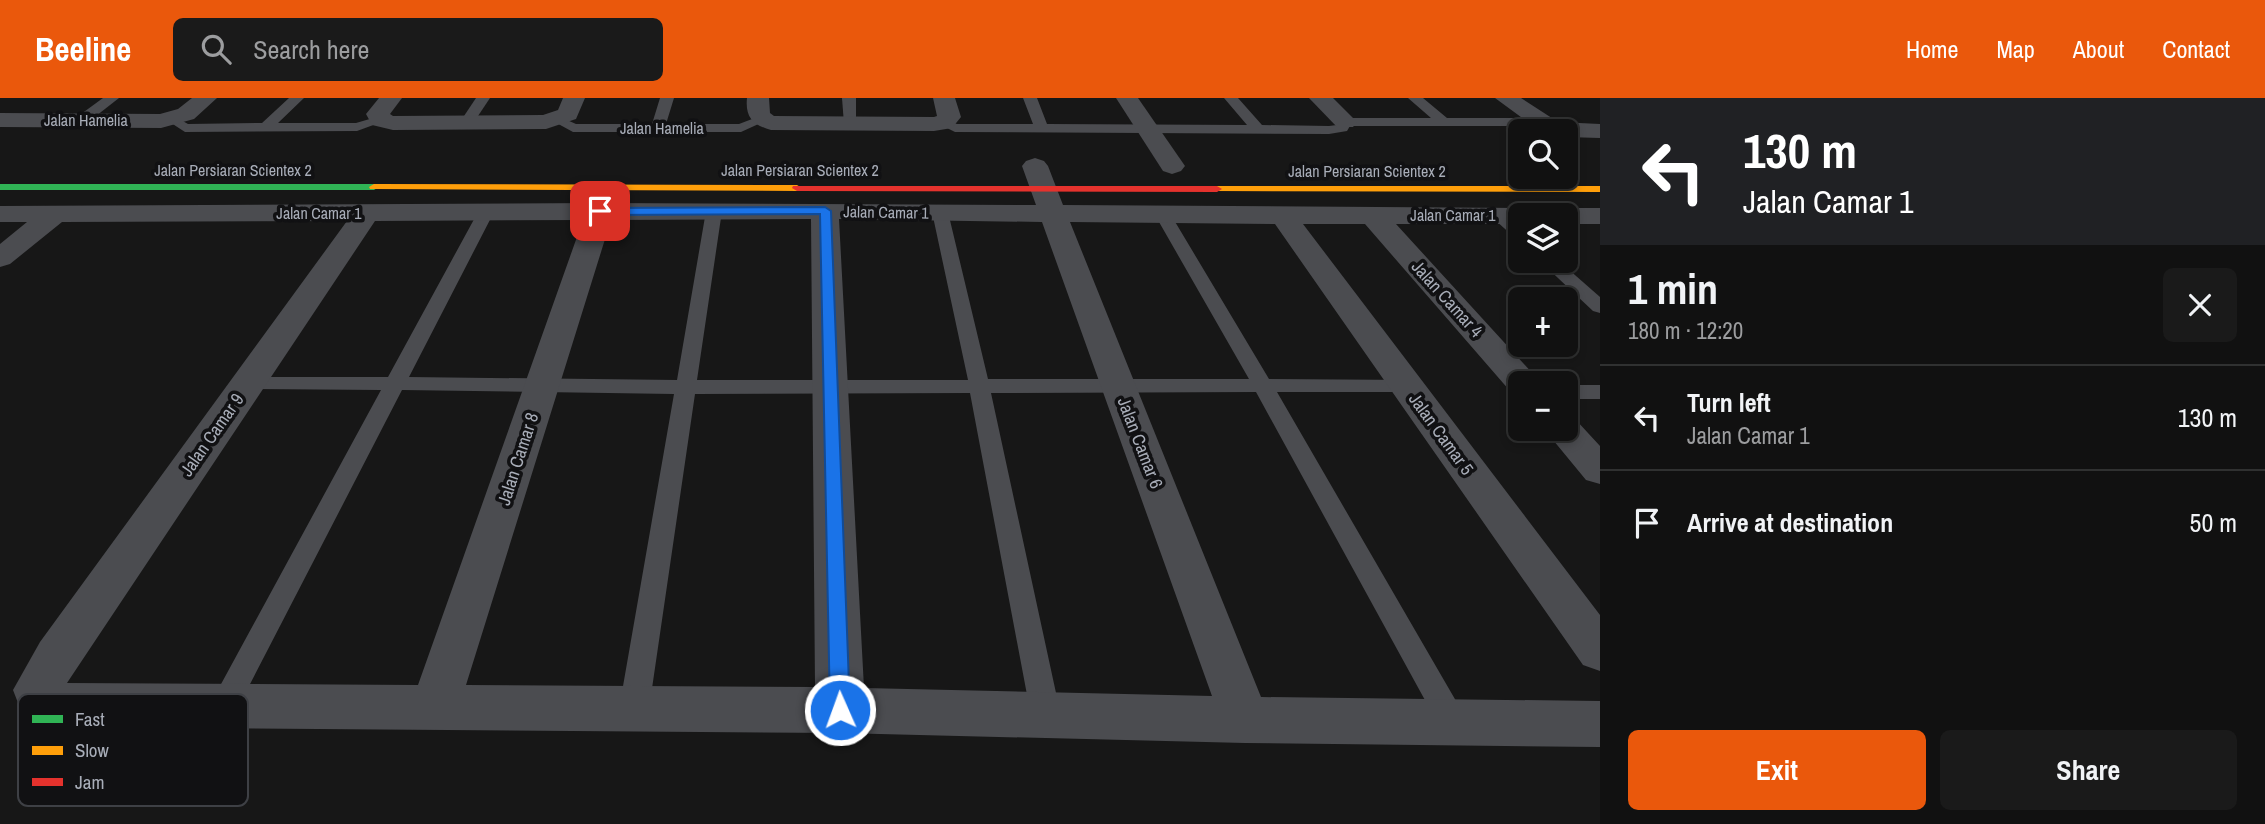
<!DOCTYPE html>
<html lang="en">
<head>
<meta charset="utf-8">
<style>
	body { margin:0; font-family:"Archivo Narrow",sans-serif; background:#1a1a1a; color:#f1f3f6; height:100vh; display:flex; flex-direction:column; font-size:26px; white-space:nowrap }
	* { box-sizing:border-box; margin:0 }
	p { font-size:23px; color:#9c9d9f }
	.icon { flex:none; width:38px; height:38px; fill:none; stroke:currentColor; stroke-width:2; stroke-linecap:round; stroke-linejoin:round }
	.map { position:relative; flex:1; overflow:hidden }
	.details { display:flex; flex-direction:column; background:#111; width:665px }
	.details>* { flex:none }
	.banner { background:#202124; color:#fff; overflow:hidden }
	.controls { position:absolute; left:1508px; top:21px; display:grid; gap:14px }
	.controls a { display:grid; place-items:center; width:70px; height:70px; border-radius:10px; background:#111; box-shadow:0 4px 10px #0003,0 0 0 2px #303131; font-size:35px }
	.pin { position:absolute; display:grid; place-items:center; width:60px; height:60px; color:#fff; margin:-30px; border-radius:14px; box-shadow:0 4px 10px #0006 }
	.me { position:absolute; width:77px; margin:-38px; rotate:358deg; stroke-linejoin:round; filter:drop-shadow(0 0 5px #0008) }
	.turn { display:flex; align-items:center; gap:24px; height:147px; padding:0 28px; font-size:32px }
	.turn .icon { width:91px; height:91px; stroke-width:2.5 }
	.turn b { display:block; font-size:49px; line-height:60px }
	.round { display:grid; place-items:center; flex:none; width:74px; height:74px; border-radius:10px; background:#1a1a1a }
	.summary { display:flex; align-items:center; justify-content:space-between; height:119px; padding:0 28px }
	h1 { font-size:42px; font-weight:800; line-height:52px }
	.cta { display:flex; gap:14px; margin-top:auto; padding:14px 28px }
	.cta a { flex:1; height:80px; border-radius:10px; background:#ea580c; color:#fff; font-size:28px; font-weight:800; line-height:80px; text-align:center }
	.cta a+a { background:#1a1a1a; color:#f1f3f6 }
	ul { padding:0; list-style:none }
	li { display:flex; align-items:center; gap:21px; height:105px; padding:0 28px; border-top:2px solid #303131 }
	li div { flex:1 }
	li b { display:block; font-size:26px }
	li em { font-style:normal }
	header { display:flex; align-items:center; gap:42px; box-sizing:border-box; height:98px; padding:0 35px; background:#ea580c; color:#fff }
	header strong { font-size:33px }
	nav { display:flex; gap:38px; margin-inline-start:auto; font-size:24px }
	.search { width:490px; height:63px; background:#1a1a1a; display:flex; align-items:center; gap:18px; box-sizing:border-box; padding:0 24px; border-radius:10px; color:#9c9d9f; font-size:26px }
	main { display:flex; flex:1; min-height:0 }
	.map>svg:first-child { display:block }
</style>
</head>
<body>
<header>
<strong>Beeline</strong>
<div class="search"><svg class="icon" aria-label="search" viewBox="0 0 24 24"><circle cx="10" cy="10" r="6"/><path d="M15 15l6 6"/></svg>Search here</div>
<nav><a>Home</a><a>Map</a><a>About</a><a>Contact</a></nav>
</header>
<main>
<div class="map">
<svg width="1600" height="726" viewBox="0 0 1600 726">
	<rect width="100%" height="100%" fill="#171717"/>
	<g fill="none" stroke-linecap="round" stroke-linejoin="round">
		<g fill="#4b4c50" fill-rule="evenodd">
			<polygon points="103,0 119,0 87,25 77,25 77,19"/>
			<polygon points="289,0 304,0 278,25 356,25 380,18 387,22 357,33 185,34 165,21 172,17 188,26 262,25"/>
			<polygon points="476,0 490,0 472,27 462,27 460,24"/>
			<polygon points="660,0 674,0 666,26 739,26 760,18 767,22 741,34 573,34 551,22 558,18 576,26 652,26"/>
			<polygon points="842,0 856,0 856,29 846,29 844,26"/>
			<polygon points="1023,0 1037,0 1047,26 1247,27 1224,0 1238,0 1262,27 1329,28 1337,27 1340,21 1345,20 1431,20 1408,0 1423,0 1447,20 1540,20 1547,24 1540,28 1350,28 1347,33 1329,36 955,34 937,25 944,21 957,26 1033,26"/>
			<polygon points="714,108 722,113 697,282 968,282 932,114 940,109 948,114 988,281 1249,281 1155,117 1163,112 1171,117 1269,281 1413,282 1416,287 1413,292 1406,294 1277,294 1463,615 1468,625 1463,635 1453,639 1443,635 1256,294 991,295 1061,618 1056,628 1046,631 1036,628 1031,618 970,295 695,296 649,611 644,620 634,624 624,620 619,611 674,296 402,292 234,617 224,621 214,617 209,608 214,599 381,292 249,291 242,289 239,284 242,279 388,279 478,114 486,109 494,114 409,279 677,282 706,113"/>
			<polygon points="1500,113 1521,127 1521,141 1515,140 1494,121 1492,118"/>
			<polygon points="1540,163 1559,163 1600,199 1600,215 1593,213"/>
			<rect x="1566" y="287" width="34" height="14"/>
		</g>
		<g fill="#4b4c50" fill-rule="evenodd">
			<polygon points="192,0 217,0 194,21 161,30 0,29 0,15 160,16 178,11"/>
			<polygon points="379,0 402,0 390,16 393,18 543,17 558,12 563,0 585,0 576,21 546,31 393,32 372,27 366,16"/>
			<path d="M747,0H769L770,15L774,18L934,19L937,18L933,0H955L961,19L952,30L934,33L771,32C753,27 745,19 747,0Z"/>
			<polygon points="1116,0 1138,0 1185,68 1181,73 1172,76 1163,73"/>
			<polygon points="1309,0 1333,0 1357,24 1353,29 1337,29"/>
			<polygon points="1495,0 1521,0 1558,24 1600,26 1600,40 1566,39 1566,33 1540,33"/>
			<path d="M1035,60L1044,63L1048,68L1063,107L1521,110L1531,112L1534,117H1521V126H1396L1534,277L1539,285H1521V296L1510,293L1365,126H1303L1600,517V573L1583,567L1275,126L1070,124L1261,599L1600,603V649L1245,645L840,635L42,629L25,623L13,592L40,544L347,123L62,124L10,166L0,169V146L27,124H0V108L600,105L1036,107L1022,68L1026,63ZM811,121L815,589L466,587L611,122ZM839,121L1042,124L1212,598L864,590ZM583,122L418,587L67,585L375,123Z"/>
			<polygon points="1566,110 1600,110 1600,126 1566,126 1566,117 1553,117 1556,112"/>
			<polygon points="1566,319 1576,322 1600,348 1600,386 1586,382 1544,331 1566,331"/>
		</g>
		<polygon fill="#30b455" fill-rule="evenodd" points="0,86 374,86 379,89 374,92 0,92"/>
		<g fill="#ff9f0a" fill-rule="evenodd">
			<polygon points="374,86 797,87 802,90 797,93 370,91 369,89"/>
			<polygon points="1217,88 1600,88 1600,94 1213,93 1212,91"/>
		</g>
		<polygon fill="#e5322d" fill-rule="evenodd" points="793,88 1217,88 1222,91 1217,94 797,93 792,90"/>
	</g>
	<polygon fill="#1a73e8" stroke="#114b97" stroke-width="2" points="825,109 831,113 850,612 847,619 840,621 833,619 830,612 820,116 600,117 594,113 600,110"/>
	<g text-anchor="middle" stroke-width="7" stroke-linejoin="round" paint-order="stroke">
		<g font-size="16" fill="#a8adb8" stroke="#111113">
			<text x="86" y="28">Jalan Hamelia</text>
			<text x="662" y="36">Jalan Hamelia</text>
			<text x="233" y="78">Jalan Persiaran Scientex 2</text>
			<text x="800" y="78">Jalan Persiaran Scientex 2</text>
			<text x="1367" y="79">Jalan Persiaran Scientex 2</text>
			<text transform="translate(886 114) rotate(1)" y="6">Jalan Camar 1</text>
			<text x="319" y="121">Jalan Camar 1</text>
			<text x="1453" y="123">Jalan Camar 1</text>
		</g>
		<g font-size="18" fill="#a8adb8" stroke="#111113">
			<text transform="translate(1447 201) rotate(48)" y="6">Jalan Camar 4</text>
			<text transform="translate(1441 336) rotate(54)" y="6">Jalan Camar 5</text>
			<text transform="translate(212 337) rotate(-55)" y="6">Jalan Camar 9</text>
			<text transform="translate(1140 345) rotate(69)" y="6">Jalan Camar 6</text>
			<text transform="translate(518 361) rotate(-72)" y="6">Jalan Camar 8</text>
		</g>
	</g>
	<rect x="18" y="596" width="230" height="112" rx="10" fill="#111113" stroke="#3e4045" stroke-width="2"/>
	<rect x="32" y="617" width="31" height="8" fill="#30b455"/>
	<rect x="32" y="648" width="31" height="9" fill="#ff9f0a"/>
	<rect x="32" y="680" width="31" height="8" fill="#e5322d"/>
	<g font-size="19" fill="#a8adb8">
		<text x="75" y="628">Fast</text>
		<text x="75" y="659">Slow</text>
		<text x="75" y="691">Jam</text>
	</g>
</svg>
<div class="controls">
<a><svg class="icon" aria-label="search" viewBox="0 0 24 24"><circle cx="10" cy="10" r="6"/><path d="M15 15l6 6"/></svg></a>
<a><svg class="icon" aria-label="layers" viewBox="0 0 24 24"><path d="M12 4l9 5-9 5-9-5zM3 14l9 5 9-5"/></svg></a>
<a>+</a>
<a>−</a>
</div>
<div class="pin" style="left:600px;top:113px;background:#d93025"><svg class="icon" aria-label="arrive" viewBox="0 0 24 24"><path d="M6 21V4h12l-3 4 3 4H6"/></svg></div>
<svg class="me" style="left:840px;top:612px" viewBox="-20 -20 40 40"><circle r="17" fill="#1a73e8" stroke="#fff" stroke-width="3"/><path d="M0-11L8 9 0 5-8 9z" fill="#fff"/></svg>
</div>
<section class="details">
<div class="banner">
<div class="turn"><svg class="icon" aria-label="left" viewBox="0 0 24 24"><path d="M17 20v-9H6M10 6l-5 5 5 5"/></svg><div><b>130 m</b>Jalan Camar 1</div></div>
</div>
<div class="summary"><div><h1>1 min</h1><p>180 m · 12:20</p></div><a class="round"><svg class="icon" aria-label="close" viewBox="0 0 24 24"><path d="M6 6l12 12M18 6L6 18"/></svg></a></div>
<ul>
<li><svg class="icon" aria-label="left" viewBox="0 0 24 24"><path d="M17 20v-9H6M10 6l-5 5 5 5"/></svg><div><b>Turn left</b><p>Jalan Camar 1</p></div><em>130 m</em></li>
<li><svg class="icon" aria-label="arrive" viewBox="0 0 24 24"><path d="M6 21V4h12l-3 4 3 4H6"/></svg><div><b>Arrive at destination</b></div><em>50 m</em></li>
</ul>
<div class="cta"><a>Exit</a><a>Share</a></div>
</section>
</main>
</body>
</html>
